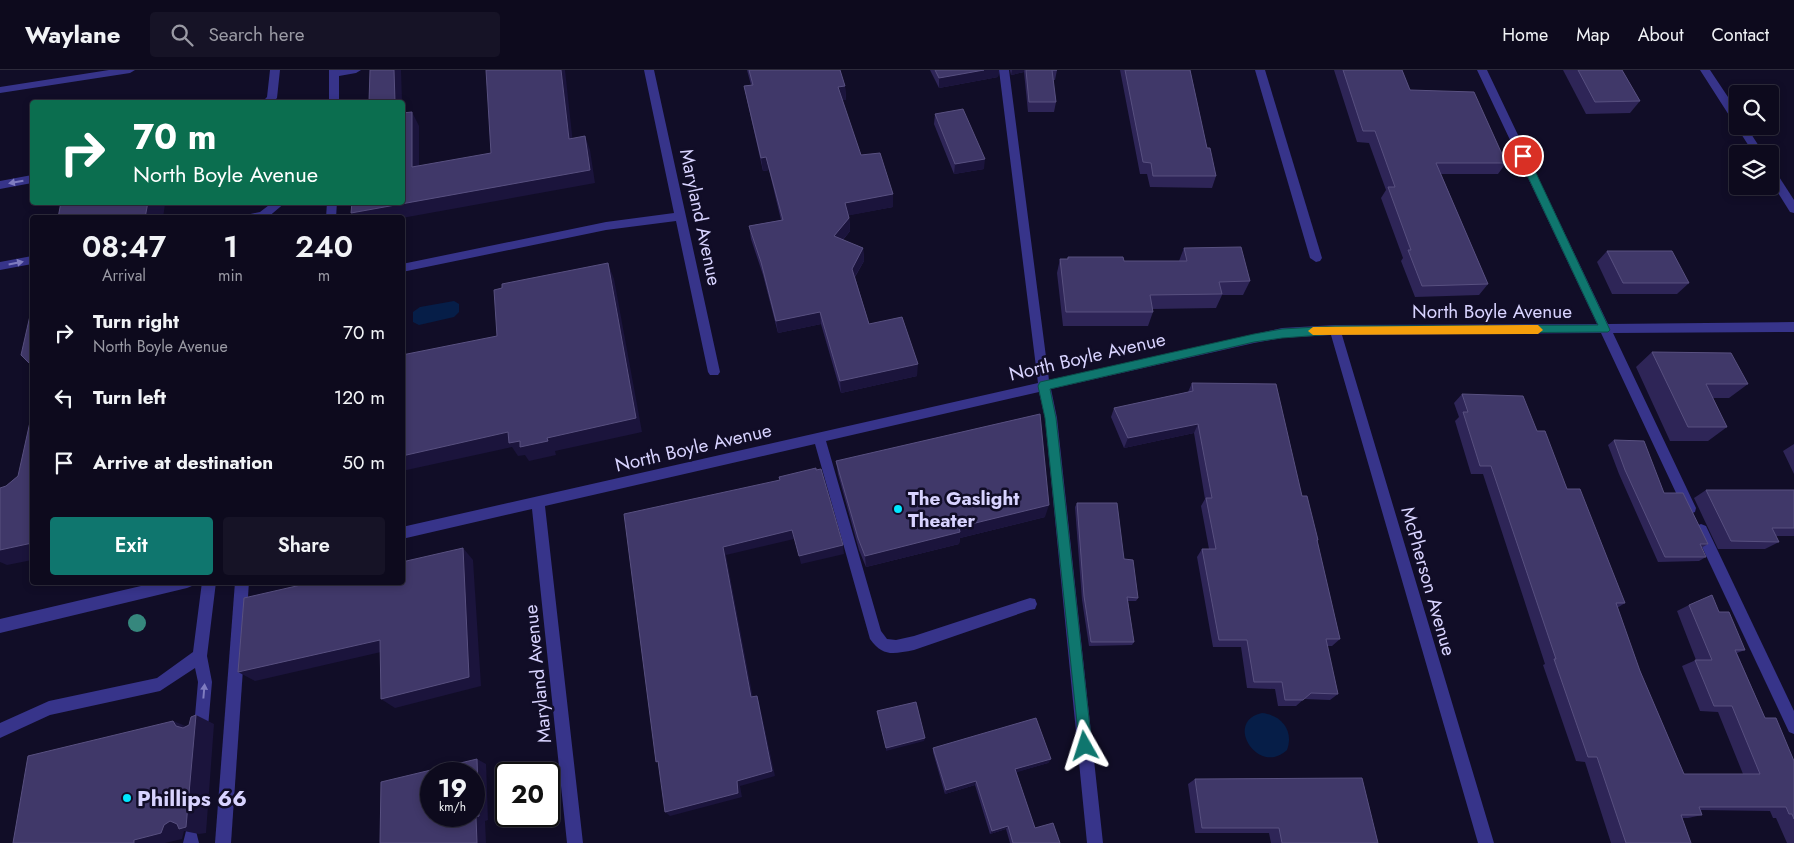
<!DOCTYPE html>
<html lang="en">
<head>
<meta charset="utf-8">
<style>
	body { margin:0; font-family:Jost,sans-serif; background:#161326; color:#f1f3f6; height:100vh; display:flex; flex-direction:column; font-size:19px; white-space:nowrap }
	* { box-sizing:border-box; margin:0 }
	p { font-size:16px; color:#9a9aa4 }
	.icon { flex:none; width:28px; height:28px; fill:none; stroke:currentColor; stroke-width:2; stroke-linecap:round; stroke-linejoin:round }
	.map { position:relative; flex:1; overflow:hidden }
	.sheet { position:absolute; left:30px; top:145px; width:375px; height:370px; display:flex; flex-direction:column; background:#0d0a1d; border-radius:5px; box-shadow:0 2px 8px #0003,0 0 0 1px #2d2b3b }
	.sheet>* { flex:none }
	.banner { position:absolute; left:30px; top:30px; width:375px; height:105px; border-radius:5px; box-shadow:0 2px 8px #0003,0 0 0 1px #2d2b3b; background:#0b6e4f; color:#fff; overflow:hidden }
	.tools { position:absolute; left:1729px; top:15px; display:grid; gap:10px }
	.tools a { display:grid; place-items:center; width:50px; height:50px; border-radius:5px; background:#0d0a1d; box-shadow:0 2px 8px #0003,0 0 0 1px #2d2b3b; font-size:25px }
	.speed { position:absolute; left:420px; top:692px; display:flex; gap:10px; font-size:25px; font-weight:700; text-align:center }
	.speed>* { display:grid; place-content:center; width:65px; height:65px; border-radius:50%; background:#0d0a1d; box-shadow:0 2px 8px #0003,0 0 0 1px #2d2b3b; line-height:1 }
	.speed small { font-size:12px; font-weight:400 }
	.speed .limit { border:2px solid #111; border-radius:8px; background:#fff; color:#111 }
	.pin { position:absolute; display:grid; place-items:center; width:42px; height:42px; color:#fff; margin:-21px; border:2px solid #fff; border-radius:50%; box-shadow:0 1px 5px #0007 }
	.me { position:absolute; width:55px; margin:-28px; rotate:354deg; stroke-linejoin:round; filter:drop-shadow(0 0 4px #0008) }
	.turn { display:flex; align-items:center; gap:18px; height:105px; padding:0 20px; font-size:22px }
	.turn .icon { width:65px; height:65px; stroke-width:2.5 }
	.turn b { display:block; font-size:35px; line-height:42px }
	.eta { display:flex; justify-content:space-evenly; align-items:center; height:85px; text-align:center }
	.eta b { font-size:30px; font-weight:600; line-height:35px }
	.button { display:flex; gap:10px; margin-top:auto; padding:10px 20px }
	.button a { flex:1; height:58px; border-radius:5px; background:#0f766e; color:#fff; font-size:20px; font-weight:600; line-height:58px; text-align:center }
	.button a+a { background:#161326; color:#f1f3f6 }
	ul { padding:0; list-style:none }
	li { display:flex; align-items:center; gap:15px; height:65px; padding:0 20px }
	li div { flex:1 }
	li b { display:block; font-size:19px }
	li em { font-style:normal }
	header { display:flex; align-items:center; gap:30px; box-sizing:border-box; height:70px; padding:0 25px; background:#0d0a1d; border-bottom:1px solid #2d2b3b }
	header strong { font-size:24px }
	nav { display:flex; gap:28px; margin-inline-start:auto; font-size:18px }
	.search { width:350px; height:45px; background:#161326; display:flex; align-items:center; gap:12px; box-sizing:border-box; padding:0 18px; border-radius:5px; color:#9a9aa4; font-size:19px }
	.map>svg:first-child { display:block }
</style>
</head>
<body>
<header>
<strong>Waylane</strong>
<div class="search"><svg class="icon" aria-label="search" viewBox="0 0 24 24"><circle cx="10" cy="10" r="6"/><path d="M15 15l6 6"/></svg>Search here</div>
<nav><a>Home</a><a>Map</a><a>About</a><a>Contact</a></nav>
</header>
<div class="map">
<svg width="1794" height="773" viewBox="0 0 1794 773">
	<rect width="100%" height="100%" fill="#110d27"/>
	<g fill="#061e48">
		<polygon points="454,231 459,234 459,242 454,247 419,255 413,252 413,242 420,237"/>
		<path d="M1262,643C1282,645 1294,661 1287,680C1258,707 1223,651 1262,643Z"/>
	</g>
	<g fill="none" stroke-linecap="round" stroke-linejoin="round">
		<g fill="#37348a" fill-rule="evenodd">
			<polygon points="109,0 135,0 130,3 0,23 0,17"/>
			<polygon points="270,0 280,0 277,28 273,32 262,32 267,27"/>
			<polygon points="329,0 361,0 356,3 339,6 339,32 329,32"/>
			<polygon points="644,0 654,0 720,302 718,305 710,305 708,302 676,151 606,160 402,202 402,194 606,152 674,143"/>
			<path d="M999,0H1009L1049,310L1282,258L1335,255L1597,254L1477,0H1487L1608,254L1794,252V262L1613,263L1696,438L1695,442L1690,444L1685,442L1601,263L1342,265L1494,773H1478L1331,265L1282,268L1254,273L1051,319L1057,348L1103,773H1087L1045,348L1039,322L826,371L881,561L887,569L896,570L914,566L1030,528L1035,529L1037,534L1035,539L1030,540L914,580C893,584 883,587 870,569L815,374L545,436L583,773H567L532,439L402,469V457L1038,313Z"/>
			<polygon points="1255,0 1265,0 1322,188 1320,191 1316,192 1310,188"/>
			<polygon points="1700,0 1710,0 1738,42 1738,56 1746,56 1764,84 1754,84 1736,56 1737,54 1734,53"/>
			<polygon points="1770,98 1774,99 1794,130 1794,143 1790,142 1770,110"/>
			<polygon points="32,105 32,113 0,119 0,111"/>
			<polygon points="273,132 286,132 267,148 245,148 246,145 260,142"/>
			<polygon points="327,132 337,132 336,148 326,148"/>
			<polygon points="32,186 32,194 0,200 0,192"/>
			<polygon points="1701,454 1706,456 1794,641 1794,664 1789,662 1694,460 1696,456"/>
			<polygon points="158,512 193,512 192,516 187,518 0,563 0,549"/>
			<polygon points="202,512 216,512 207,586 212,612 208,657 206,662 201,664 196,662 194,657 198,612 195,598 160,621 50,645 0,668 0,653 49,631 157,608 193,582"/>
			<polygon points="235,512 249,512 231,773 215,773"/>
			<polygon points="191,758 196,761 199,773 183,773 186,761"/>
		</g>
	</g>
	<circle fill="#36877d" cx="137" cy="553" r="9"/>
	<g fill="#2e2557">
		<polygon points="747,0 840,0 845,16 846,30 842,30 861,85 893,124 893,137 849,145 850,161 843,170 863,178 864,191 855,207 869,254 917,306 841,323 821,254 778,263 763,205 751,169 749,156 781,150 769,100 763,101 747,30 744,16 751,15"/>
		<polygon points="930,0 999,0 998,7 939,18"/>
		<polygon points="1010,0 1057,0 1055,10 1053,10 1056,32 1054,42 1028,42 1024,2 1011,5"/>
		<polygon points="1120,0 1190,0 1207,78 1216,106 1212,118 1150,117 1147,104 1140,104"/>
		<polygon points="1334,0 1402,0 1410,20 1506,93 1498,104 1441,104 1488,214 1479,225 1415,227 1401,191 1403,188 1381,128 1386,120 1369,73 1357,72"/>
		<polygon points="1563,0 1622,0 1640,31 1630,43 1586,44"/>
		<polygon points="935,44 984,99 954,104 934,54"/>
		<polygon points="1184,178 1250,211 1243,225 1222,225 1216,238 1152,239 1153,242 1148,256 1063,256 1057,203 1060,189 1067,189 1068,187 1124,191 1179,191"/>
		<polygon points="1607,181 1689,213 1677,224 1612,224 1597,192"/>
		<polygon points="1652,282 1748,314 1729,328 1713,328 1727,357 1708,371 1670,371 1636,297"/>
		<polygon points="1192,313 1302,426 1318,470 1317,471 1340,569 1332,576 1327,576 1338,624 1330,630 1304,629 1296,636 1278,636 1275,619 1247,618 1241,577 1213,577 1197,487 1202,479 1209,479 1201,436 1205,429 1194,363 1124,378 1111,347 1114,338 1188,322"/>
		<polygon points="1462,324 1537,361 1567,419 1625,533 1617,538 1640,601 1684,704 1743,704 1718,642 1700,641 1682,596 1696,590 1677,541 1689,535 1719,542 1745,580 1737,583 1765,648 1794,691 1794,773 1787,773 1776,748 1773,748 1770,741 1701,740 1702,745 1688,748 1682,748 1691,773 1611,773 1585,692 1576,691 1543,595 1545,594 1483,404 1471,404 1455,351 1459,347 1454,333"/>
		<polygon points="1614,370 1664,423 1708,474 1701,478 1706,487 1699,491 1658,492 1619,404 1608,375"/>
		<polygon points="1794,374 1794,404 1783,381"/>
		<polygon points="836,391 1045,447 960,468 959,474 866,497 859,480 838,404"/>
		<polygon points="1706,420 1794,420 1794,466 1776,466 1779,472 1765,479 1718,479 1694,428"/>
		<polygon points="1077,433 1124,489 1138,528 1136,531 1128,531 1134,572 1132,575 1089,576 1082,530 1075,437"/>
		<polygon points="933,678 1051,689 1048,693 1016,702 1035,758 1060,773 1010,773 1006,759 990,764 975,715 945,724 933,682"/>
		<polygon points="1195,709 1378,773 1271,773 1269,763 1195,763 1188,714"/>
	</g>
	<g fill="#1b143c">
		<polygon points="394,0 401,0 402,32 395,32"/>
		<polygon points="561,0 565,0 574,83 569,69"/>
		<polygon points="984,0 999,0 998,7 939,18 939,8"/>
		<polygon points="1012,0 1024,0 1024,2 1011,5"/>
		<polygon points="845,16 846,30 838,31 838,17"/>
		<polygon points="412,42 419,56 419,110 412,97"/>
		<polygon points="585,66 590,80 595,113 402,148 355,148 351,143"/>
		<polygon points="766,87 769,100 763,101 761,88"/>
		<polygon points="985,89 984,99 954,104 955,94"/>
		<polygon points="893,124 893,137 846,146 845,133"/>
		<polygon points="148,132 163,132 165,134 163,148 145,148"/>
		<polygon points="849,148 850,161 835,179 834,166"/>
		<polygon points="863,178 864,191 852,211 852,199"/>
		<polygon points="608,193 614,209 642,362 555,381 556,385 529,391 525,385 518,386 512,377 402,401 402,386 508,362 547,368"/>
		<polygon points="820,242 821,254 778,263 776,251"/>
		<polygon points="918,294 917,306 841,323 840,311"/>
		<polygon points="1198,354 1194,363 1124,378 1128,368"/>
		<polygon points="1049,435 1045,447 960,468 959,474 866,497 865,486 959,457"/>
		<polygon points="792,460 794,469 726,485 754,633 751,627 723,477"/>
		<polygon points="32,473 32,490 7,495 0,492 0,480"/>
		<polygon points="843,475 844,484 801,494 799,486"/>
		<polygon points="463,478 473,490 481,616 395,638 381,629"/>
		<polygon points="380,570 394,579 255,611 238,602"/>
		<polygon points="757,626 759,632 775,706 740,716 742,727 670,746 665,742"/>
		<polygon points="196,645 214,654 206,763 199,764 184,761 182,769 165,773 134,773 176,656 173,651 193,659"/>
		<polygon points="925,668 924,671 886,681 886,678"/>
		<polygon points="477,689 486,694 488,750 485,751 486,773 477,773 476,747"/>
		<polygon points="1051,689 1048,693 1014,703 1015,699"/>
		<polygon points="976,711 975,715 945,724 946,720"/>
		<polygon points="1008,756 1006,759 990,764 992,761"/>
	</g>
	<g fill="#403869" stroke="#585080" fill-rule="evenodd">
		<polygon points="370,0 394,0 395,32 369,32"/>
		<polygon points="486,0 561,0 569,69 585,66 590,100 351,143 352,132 402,132 402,43 412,42 412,97 491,83"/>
		<polygon points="749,0 840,0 845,16 838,17 861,85 880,83 893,124 845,133 849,148 834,166 863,178 852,199 869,254 902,247 918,294 840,311 820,242 776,251 761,192 749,156 783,150 766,87 761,88 744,16 753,15"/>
		<polygon points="935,0 984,0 939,8"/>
		<polygon points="1026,0 1057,0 1052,0 1056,32 1029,32"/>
		<polygon points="1125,0 1190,0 1207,78 1210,78 1216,106 1153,106 1151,93 1143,92"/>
		<polygon points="1343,0 1402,0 1410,20 1474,22 1506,93 1436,93 1488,214 1422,216 1408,180 1411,180 1388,117 1395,117 1375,61 1363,61"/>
		<polygon points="1578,0 1622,0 1640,31 1595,32"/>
		<polygon points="963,39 985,89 955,94 935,44"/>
		<polygon points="61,132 148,132 145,148 58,148"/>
		<polygon points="1241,177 1250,211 1219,212 1222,224 1150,225 1153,242 1066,242 1060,189 1068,189 1068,187 1123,187 1124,191 1187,191 1184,178"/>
		<polygon points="1607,181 1672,181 1689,213 1623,213"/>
		<polygon points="608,193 636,348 547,368 548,371 520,377 520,371 509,373 508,362 402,386 402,285 497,266 494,220 502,218 502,214"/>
		<polygon points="32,237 32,296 21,285"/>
		<polygon points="1652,282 1731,283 1748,314 1706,314 1727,357 1688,357"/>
		<polygon points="1192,313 1276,314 1302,426 1307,426 1318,470 1317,470 1340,569 1326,569 1338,624 1311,623 1303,630 1285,630 1282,612 1254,612 1247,570 1219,570 1202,479 1216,479 1206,428 1212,428 1198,354 1128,368 1114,338 1193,321"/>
		<polygon points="1462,324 1523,326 1537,361 1545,361 1567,419 1580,419 1625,533 1616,533 1640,601 1684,704 1760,704 1732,636 1714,636 1695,590 1712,590 1689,535 1712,525 1719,542 1729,542 1745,580 1735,580 1765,648 1776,648 1794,691 1794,749 1792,744 1789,744 1786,737 1699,737 1702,745 1681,745 1691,773 1626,773 1597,687 1588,687 1554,589 1556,589 1491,396 1480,396 1463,342 1468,342"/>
		<polygon points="32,343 32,473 0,480 0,418 6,416 18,406"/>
		<polygon points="1040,344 1049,435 959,457 960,462 865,486 858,468 836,391"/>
		<polygon points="1614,370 1644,371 1664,423 1683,423 1708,474 1700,474 1706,487 1665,487 1625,400"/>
		<polygon points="816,398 816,400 821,399 843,475 799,486 792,460 723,477 751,627 757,626 772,701 737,711 738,723 665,742 658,691 656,692 624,444 780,410 779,407"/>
		<polygon points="1706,420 1794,420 1794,458 1772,458 1779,472 1731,471"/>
		<polygon points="1077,433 1117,433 1124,489 1133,490 1138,528 1127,527 1134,572 1091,572 1084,526"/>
		<polygon points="463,478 469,607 381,629 380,570 238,602 244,528 314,512 402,512 402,492"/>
		<polygon points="916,632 925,668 886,678 877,641"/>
		<polygon points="196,645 186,757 179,759 177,754 170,751 164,755 161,763 134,770 134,773 13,773 28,686 173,651 176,656 183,658 189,655 191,647"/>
		<polygon points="1036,648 1051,689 1015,699 1035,758 1053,753 1060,773 1013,773 1008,756 992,761 976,711 946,720 933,678"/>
		<path d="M477,689L479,746L476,747L477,773H380L381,712ZM431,704H474V746H431Z"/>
		<polygon points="1362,708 1378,773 1282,773 1279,758 1202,758 1195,709"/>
	</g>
	<defs><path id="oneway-solid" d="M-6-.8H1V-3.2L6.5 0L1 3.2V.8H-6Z" transform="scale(1.25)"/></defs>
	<g fill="#7f7cbf">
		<use href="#oneway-solid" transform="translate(16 112) rotate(170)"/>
		<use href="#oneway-solid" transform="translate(16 193) rotate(-11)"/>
		<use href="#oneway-solid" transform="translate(204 621) rotate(-85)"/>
	</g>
	<polygon fill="#0f766e" stroke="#0a4d48" points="1523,83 1528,86 1610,260 1608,262 1335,264 1282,268 1254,272 1050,319 1056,348 1092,676 1090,681 1085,683 1080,681 1045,348 1038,316 1040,312 1254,264 1282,259 1335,256 1598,255 1518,86"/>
	<polygon fill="#f59e0b" points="1538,255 1543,260 1538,264 1313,265 1308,261 1313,257"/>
	<g fill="#00e7fe" stroke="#110d27" stroke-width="2">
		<circle cx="898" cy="439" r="5"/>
		<circle cx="127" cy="728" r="5"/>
	</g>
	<g text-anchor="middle" stroke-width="5" stroke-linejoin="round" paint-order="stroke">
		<g font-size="19" fill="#d8d3ff" stroke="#110d27">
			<text transform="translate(701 147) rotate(78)" y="7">Maryland Avenue</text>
			<text x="1492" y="248">North Boyle Avenue</text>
			<text transform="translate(1087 286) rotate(-13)" y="7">North Boyle Avenue</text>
			<text transform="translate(693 377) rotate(-13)" y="7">North Boyle Avenue</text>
			<text transform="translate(1429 511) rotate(74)" y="7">McPherson Avenue</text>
			<text transform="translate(537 604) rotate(-96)" y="7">Maryland Avenue</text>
		</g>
		<g font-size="19" font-weight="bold" fill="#d8d3ff" stroke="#110d27" text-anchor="start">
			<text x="908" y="435">The Gaslight<tspan x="908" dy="22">Theater</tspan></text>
		</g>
		<g font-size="22" font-weight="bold" fill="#d8d3ff" stroke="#110d27" text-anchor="start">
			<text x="137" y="736">Phillips 66</text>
		</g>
	</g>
</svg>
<div class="tools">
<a><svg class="icon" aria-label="search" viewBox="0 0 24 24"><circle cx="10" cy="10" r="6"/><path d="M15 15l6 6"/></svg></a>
<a><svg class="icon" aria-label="layers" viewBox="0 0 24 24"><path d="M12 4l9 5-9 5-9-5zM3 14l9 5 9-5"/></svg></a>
</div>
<div class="speed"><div>19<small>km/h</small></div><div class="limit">20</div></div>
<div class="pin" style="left:1523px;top:86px;background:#d93025"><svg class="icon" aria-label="arrive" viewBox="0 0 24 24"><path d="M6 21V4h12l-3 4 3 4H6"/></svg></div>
<svg class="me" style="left:1085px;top:676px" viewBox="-20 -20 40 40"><path d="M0-17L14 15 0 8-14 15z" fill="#0f766e" stroke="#fff" stroke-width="4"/></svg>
<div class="banner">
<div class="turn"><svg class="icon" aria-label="right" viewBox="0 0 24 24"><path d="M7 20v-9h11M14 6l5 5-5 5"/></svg><div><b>70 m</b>North Boyle Avenue</div></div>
</div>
<section class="sheet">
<div class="eta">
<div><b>08:47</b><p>Arrival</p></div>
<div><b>1</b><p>min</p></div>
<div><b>240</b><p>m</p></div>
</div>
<ul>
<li><svg class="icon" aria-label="right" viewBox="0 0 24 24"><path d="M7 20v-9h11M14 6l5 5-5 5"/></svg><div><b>Turn right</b><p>North Boyle Avenue</p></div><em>70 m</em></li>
<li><svg class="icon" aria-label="left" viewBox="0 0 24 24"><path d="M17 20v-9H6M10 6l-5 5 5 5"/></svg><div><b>Turn left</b></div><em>120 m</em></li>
<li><svg class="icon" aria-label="arrive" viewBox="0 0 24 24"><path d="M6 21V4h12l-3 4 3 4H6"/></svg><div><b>Arrive at destination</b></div><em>50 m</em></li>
</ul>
<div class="button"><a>Exit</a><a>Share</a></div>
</section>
</div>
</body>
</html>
